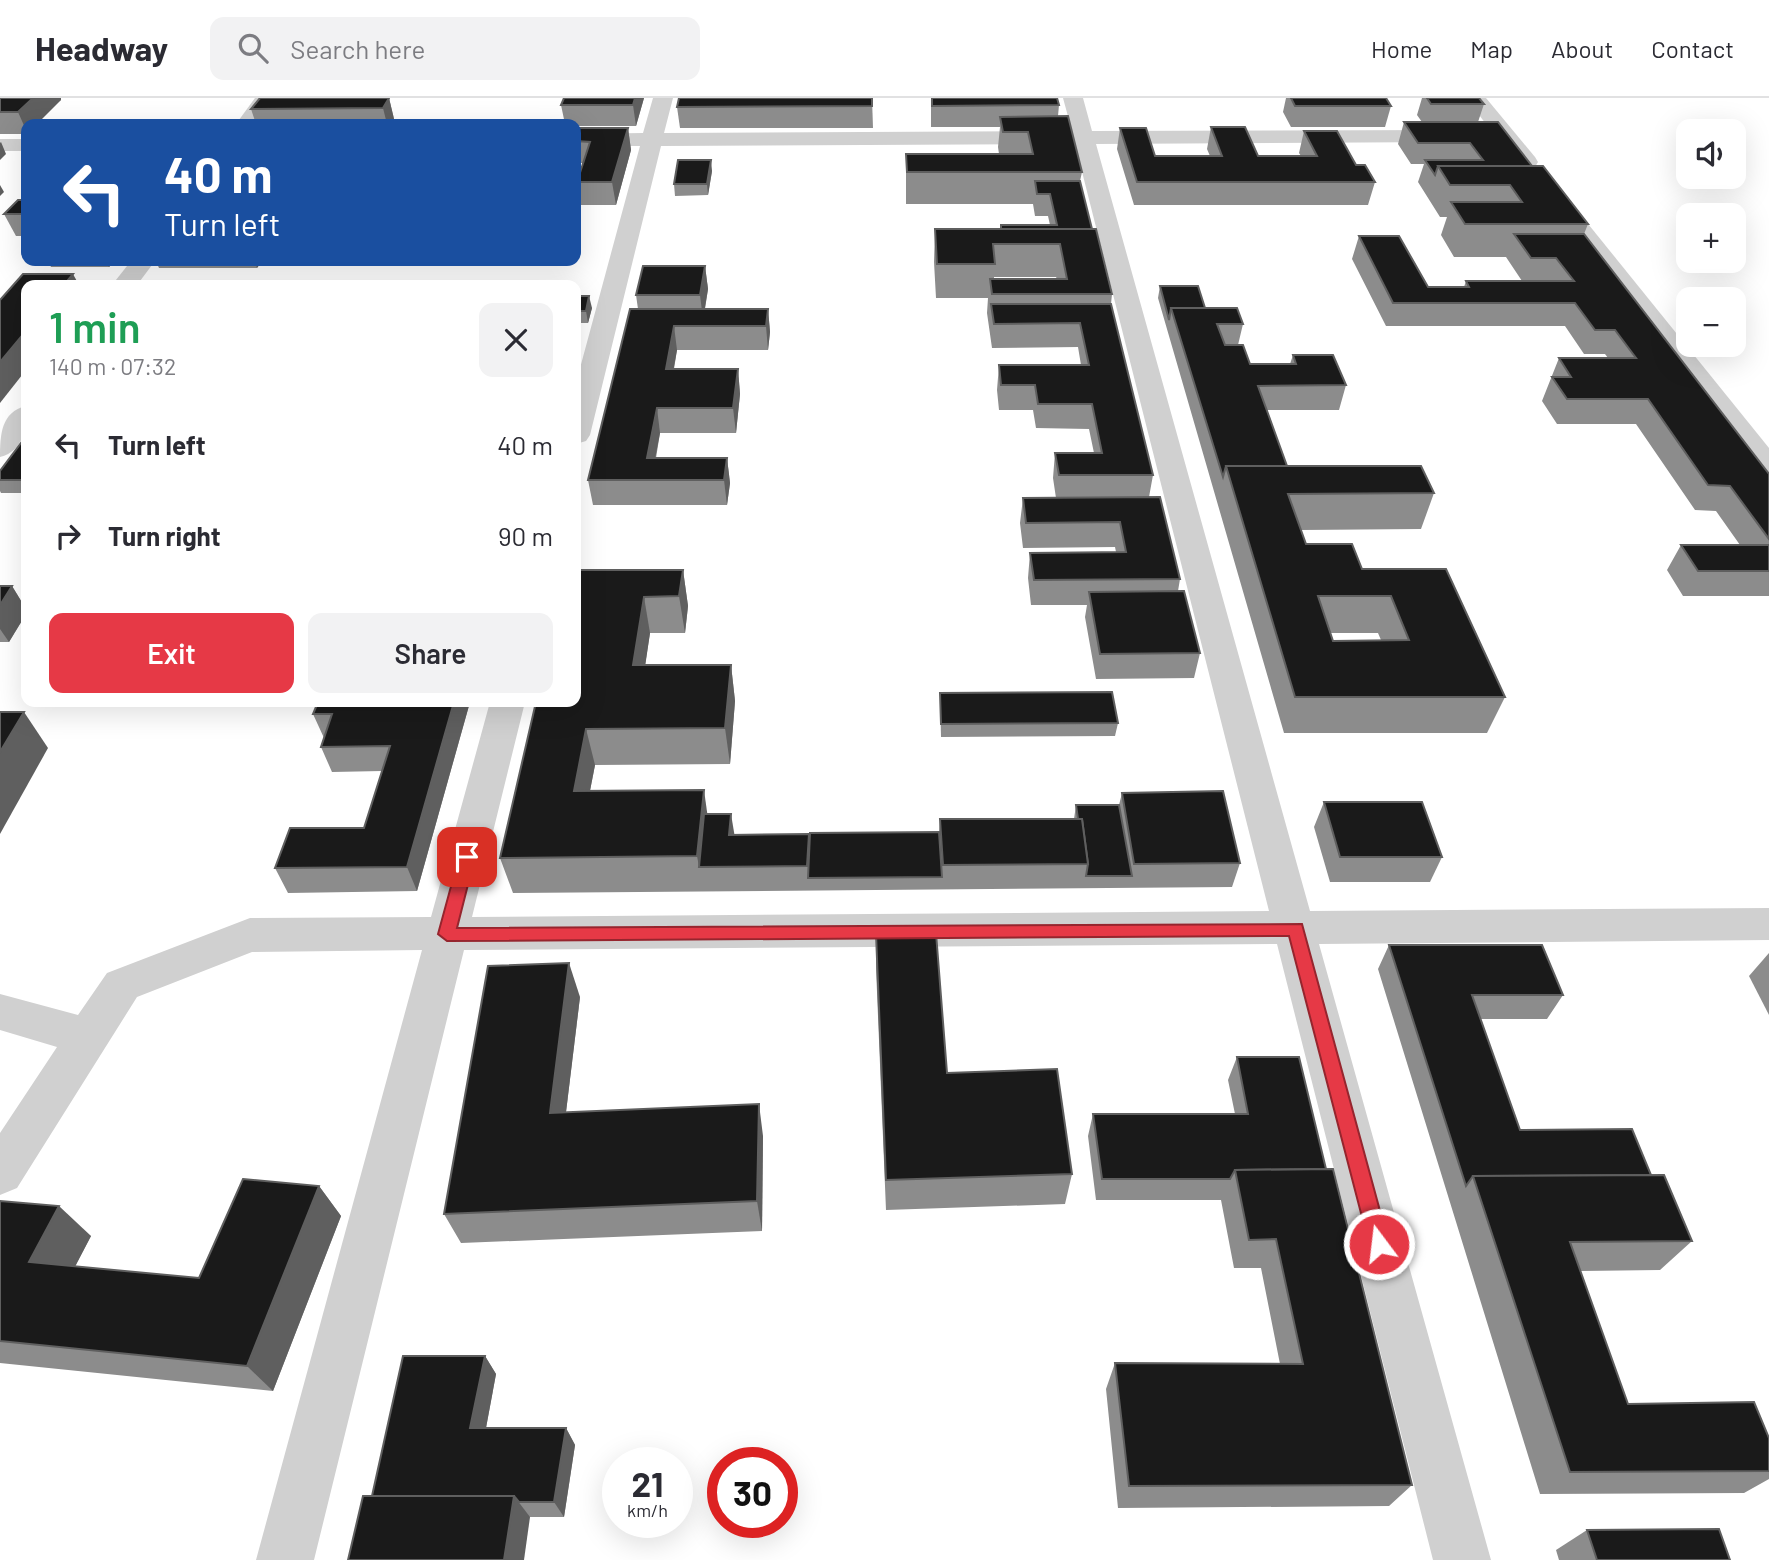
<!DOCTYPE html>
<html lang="en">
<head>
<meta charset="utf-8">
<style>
	body { margin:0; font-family:Barlow,sans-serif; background:#f2f2f3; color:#2b2b33; height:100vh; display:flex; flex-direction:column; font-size:26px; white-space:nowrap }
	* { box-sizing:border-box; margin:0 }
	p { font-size:23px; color:#7c7c81 }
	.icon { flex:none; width:38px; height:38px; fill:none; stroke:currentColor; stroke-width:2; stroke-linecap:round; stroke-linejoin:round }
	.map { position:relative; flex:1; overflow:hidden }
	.panel { position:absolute; left:21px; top:182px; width:560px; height:427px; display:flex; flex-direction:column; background:#fff; border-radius:14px; box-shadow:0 7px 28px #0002 }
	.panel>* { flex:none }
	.guide { position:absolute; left:21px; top:21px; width:560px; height:147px; border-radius:14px; box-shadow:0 7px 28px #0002; background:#1a4fa0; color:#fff; overflow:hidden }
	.buttons { position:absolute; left:1676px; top:21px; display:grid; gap:14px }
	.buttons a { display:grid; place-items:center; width:70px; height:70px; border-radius:14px; background:#fff; box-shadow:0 7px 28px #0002; font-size:35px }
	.speed { position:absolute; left:602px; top:1349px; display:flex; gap:14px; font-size:35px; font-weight:700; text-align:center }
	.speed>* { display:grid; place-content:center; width:91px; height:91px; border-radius:50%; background:#fff; box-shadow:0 7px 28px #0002; line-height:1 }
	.speed small { font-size:18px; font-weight:400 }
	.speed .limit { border:10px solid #d22; background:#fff; color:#111 }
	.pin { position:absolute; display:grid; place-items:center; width:60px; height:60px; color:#fff; margin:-30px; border-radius:14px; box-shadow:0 4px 10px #0006 }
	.me { position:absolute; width:77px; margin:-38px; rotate:345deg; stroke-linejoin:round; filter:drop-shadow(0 0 5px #0008) }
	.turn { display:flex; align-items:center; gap:24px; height:147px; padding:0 28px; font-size:32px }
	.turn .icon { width:91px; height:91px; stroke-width:2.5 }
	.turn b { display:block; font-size:49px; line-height:60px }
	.round { display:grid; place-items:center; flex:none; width:74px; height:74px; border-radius:14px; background:#f2f2f3 }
	.summary { display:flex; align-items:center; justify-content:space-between; height:119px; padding:0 28px }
	h1 { font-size:42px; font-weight:600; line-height:52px; color:#1e9e55 }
	.primary-button { display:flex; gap:14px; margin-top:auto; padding:14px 28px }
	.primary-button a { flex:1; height:80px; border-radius:14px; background:#e63946; color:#fff; font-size:28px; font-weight:600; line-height:80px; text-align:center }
	.primary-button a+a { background:#f2f2f3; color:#2b2b33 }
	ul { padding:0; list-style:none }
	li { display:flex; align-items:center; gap:21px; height:91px; padding:0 28px }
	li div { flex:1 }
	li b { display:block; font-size:26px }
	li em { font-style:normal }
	header { display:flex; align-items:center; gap:42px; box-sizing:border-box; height:98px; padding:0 35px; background:#fff; border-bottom:2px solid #e1e1e2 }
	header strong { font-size:33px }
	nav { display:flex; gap:38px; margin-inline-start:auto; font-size:24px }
	.search { width:490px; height:63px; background:#f2f2f3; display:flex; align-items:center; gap:18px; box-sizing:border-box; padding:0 24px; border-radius:14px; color:#7c7c81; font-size:26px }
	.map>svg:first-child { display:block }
</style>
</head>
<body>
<header>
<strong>Headway</strong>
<div class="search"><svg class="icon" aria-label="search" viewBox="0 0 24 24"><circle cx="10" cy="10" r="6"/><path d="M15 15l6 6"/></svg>Search here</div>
<nav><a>Home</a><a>Map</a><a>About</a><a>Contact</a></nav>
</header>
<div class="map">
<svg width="1769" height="1462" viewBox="0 0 1769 1462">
	<rect width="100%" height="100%" fill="#fff"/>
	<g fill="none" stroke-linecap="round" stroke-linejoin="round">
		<g fill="#d0d0d0" fill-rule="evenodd">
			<polygon points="255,0 275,0 256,26 236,26"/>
			<polygon points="653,0 673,0 664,35 1072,33 1063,0 1083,0 1092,33 1451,32 1461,38 1451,44 1096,46 1310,813 1769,810 1769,842 1319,846 1491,1462 1433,1462 1277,846 464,852 314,1462 256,1462 422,852 252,854 137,899 17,1090 0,1097 0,1035 57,949 0,932 0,896 78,917 107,875 250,820 431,819 490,604 525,604 472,819 1269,813 1075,46 661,48 590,337 586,343 576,346 576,285 640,48 576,48 576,36 643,35"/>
			<polygon points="1466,0 1486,0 1535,59 1538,64 1535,69 1519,69"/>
			<rect x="0" y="41" width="26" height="12"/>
			<polygon points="1564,104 1572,106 1769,350 1769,378 1759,375 1556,116 1553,111 1556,106"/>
			<polygon points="131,163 155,163 137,187 112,187"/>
			<path d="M26,308C27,329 24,353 0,359C0,337 1,314 26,308Z"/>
		</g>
	</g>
	<g fill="#8c8c8c" fill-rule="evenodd">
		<polygon points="0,0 61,0 61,2 26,26 26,36 0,36"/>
		<polygon points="389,0 394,21 391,26 256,26 251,11"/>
		<polygon points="564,0 644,0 636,28 576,28 576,26 565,26 561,7"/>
		<polygon points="872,0 873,30 680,30 677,9"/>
		<path d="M931,0L1059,7L1058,18L1082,74L1080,83L1092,131L1112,196L1111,206L1153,377L1149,399L1180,481L1178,493L1200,555L1194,580L1096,581L1085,519L1087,507H1031L1028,480L1030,455L1116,454L1115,449L1023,450L1020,425L1023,400H1056L1053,380L1055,355H1094L1089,331L1036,330L1033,312H999L997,292L999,267H1081L1078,249L992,250L987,215L988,200H936L934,164L935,131H1001V127H1050L1048,118H1035L1033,106H906V56H999L998,49L1000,29H931ZM994,179H1056L1057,181H994Z"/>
		<polygon points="1286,0 1386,0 1391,8 1385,29 1291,29 1283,14"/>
		<polygon points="1422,0 1479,0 1484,6 1478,24 1532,68 1588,126 1584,136 1769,376 1769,498 1683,498 1667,472 1681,447 1740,447 1716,413 1695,412 1636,326 1557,326 1542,303 1559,260 1608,260 1605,256 1584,256 1565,228 1386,228 1352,161 1359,138 1428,189 1464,189 1466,183 1522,183 1506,159 1454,159 1441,137 1447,119 1440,119 1418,84 1424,66 1411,66 1398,46 1404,24 1422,24 1417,17"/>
		<polygon points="1211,29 1258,58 1301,58 1299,55 1304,33 1356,67 1375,84 1368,107 1134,107 1117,51 1120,30 1155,58 1210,58 1207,51"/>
		<polygon points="576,30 628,30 631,52 616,107 581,107 577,84 583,65 576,65"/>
		<polygon points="712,73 708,97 675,98 674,86"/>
		<polygon points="26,102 26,138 16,138 4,116"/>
		<polygon points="48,163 115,163 109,169 51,169"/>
		<polygon points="156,163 262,163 257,170 159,170"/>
		<polygon points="705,168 708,191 705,211 768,211 770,234 768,252 677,252 674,271 738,271 740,296 736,335 660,335 656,360 727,360 730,385 727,407 593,407 588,382 638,211 636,197"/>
		<path d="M1160,188L1205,210L1243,226L1238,247L1250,266H1290L1293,257L1346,287L1339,312H1267L1287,368L1434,395L1421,431L1301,432L1306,446L1362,471L1505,599L1487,635H1284L1158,200ZM1330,535H1378L1381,542L1333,543Z"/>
		<polygon points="576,198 592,210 588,225 576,225"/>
		<polygon points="26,341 26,395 1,395 0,393 0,373"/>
		<polygon points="576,472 683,472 688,508 685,535 650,535 645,567 731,567 735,603 730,666 595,667 590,693 708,716 734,737 939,734 940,721 1074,721 1076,707 1119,707 1122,695 1240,765 1232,789 513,795 500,760"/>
		<polygon points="0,488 12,488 26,511 26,516 9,544 0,544"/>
		<polygon points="940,595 1118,625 1115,638 941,639"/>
		<polygon points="470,604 417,793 288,795 275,770 364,730 382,673 332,674 321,649 324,640 313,616"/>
		<polygon points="1324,704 1442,759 1430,784 1330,784 1314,729"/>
		<polygon points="876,836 947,975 1072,1076 1065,1106 886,1112 876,870"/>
		<polygon points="1389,847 1563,897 1547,921 1480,921 1520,1032 1651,1077 1692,1143 1660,1172 1580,1173 1628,1306 1769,1340 1769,1381 1744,1395 1540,1396 1378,871"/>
		<polygon points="1769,855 1769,917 1749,878"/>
		<polygon points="580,899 566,1014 763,1038 762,1133 461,1145 444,1116"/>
		<polygon points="1237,959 1326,1071 1412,1387 1389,1408 1118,1410 1106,1291 1115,1265 1280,1266 1261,1170 1234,1170 1221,1102 1096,1102 1088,1038 1093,1016 1235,1016 1228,982"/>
		<polygon points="319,1088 341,1118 273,1293 0,1265 0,1103 91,1138 75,1168 199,1180"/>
		<polygon points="485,1258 496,1276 486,1330 566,1330 575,1347 564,1419 530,1419 372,1398"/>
		<polygon points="1587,1432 1730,1462 1559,1462 1556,1452"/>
	</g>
	<g fill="#5f5f5f">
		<polygon points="33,0 61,0 61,2 37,26 26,26 26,32 18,14"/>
		<polygon points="389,0 394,21 391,26 387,26 383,10"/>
		<polygon points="635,0 644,0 636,28 633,7"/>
		<polygon points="628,30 631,52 616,107 612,84"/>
		<polygon points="1,44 6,56 0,62 0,45"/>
		<polygon points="711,62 712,73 708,97 707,86"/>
		<polygon points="0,87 4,94 0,98"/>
		<polygon points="106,163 115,163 109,169"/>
		<polygon points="255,163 262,163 257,170"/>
		<polygon points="705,168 708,191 703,221 700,197"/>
		<polygon points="73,176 79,187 64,187"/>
		<polygon points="589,198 592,210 588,225 586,213"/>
		<polygon points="768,211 770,234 768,252 766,228"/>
		<polygon points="674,228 677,252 669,296 666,271"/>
		<polygon points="26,233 26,272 0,305 0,264"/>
		<polygon points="738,271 740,296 736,335 733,310"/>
		<polygon points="657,310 660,335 651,382 647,360"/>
		<polygon points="727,360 730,385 727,407 724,382"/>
		<polygon points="683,472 688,508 685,535 679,498"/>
		<polygon points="12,488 26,511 26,516 9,544 0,531 0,507"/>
		<polygon points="644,499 650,535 640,603 633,567"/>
		<polygon points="731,567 735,603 730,666 725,630"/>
		<polygon points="454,604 470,604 417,793 407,769"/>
		<polygon points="24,614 48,650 0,736 0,654"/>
		<polygon points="586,631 595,667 583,728 574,693"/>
		<polygon points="704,692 709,728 699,769 697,758"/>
		<polygon points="731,716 735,740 729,737"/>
		<polygon points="569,865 580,899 562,1047 550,1015"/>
		<polygon points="759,1006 763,1038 762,1133 757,1103"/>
		<polygon points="319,1088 341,1118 273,1293 247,1268"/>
		<polygon points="59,1108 91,1138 63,1192 29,1164"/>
		<polygon points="485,1258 496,1276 483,1346 470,1330"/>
		<polygon points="566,1330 575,1347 564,1419 554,1404"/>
		<polygon points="514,1398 530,1419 524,1462 504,1462"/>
	</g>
	<g fill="#1a1a1a" stroke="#5f5f5f" stroke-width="2" fill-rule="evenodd">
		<polygon points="0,0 33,0 18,14 0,14"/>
		<polygon points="260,0 389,0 383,10 251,11"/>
		<polygon points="564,0 635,0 633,7 561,7"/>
		<polygon points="679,0 872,0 872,8 677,9"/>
		<polygon points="932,0 1057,0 1059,7 932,8"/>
		<polygon points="1291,0 1386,0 1391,8 1295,8"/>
		<polygon points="1427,0 1479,0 1484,6 1431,6"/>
		<polygon points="1068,18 1082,74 907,74 906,56 1033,56 1028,34 1003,34 1000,19"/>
		<polygon points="1404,24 1498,24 1532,68 1438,68 1435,77 1425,62 1483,62 1470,45 1418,45"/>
		<polygon points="1211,29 1245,29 1258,58 1317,58 1304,33 1337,33 1356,67 1365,67 1375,84 1137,84 1120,30 1146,30 1155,58 1222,58"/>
		<polygon points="576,30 628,30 612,84 577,84 590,44 576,43"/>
		<polygon points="678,62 711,62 707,86 674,86"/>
		<polygon points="1438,68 1543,68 1588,126 1465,126 1451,104 1522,104 1510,87 1450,87"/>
		<polygon points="1035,83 1080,83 1092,131 1001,131 1001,127 1057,127 1050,96 1037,96"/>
		<polygon points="18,102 26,102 26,116 4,116"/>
		<polygon points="935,131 1096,131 1112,196 992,196 990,181 1067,181 1060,146 993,146 995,166 937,166"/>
		<polygon points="1514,136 1584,136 1769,376 1769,441 1730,388 1708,387 1648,301 1567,301 1552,279 1571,279 1559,260 1636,260 1615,232 1595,232 1575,205 1393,205 1359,138 1399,138 1428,189 1469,189 1466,183 1574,183 1556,160 1531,160"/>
		<polygon points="643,168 705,168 700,197 636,197"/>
		<polygon points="23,176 73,176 64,187 26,187 26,233 0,264 0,202"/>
		<polygon points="1160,188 1198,188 1205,210 1171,210 1169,222"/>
		<polygon points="576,198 589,198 586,213 576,213"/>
		<polygon points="991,206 1111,206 1153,377 1059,377 1055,355 1102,355 1092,306 1038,306 1035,287 1001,287 999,267 1089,267 1080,225 994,226"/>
		<polygon points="1171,210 1237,210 1243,226 1217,226 1225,247 1243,247 1250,266 1296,266 1293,257 1333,257 1346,287 1258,288 1287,368 1226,368 1223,379"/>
		<polygon points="630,211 768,211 766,228 674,228 666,271 738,271 733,310 657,310 647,360 727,360 724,382 588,382"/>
		<polygon points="24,341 26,341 26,382 0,382 0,373"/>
		<path d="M1226,368H1421L1434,395L1288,396L1306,446H1352L1362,471H1446L1505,599H1295ZM1318,498H1391L1409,542L1333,543Z"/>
		<polygon points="1160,399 1180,481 1034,482 1030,455 1126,454 1120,424 1026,425 1023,400"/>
		<polygon points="1681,447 1769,447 1769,473 1698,473"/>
		<polygon points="576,472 683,472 679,498 644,499 633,567 731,567 725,630 586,631 574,693 704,692 697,758 500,760 536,604 576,604"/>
		<polygon points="0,488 12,488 0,507"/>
		<polygon points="1184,493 1200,555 1100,556 1089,494"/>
		<polygon points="1112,594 1118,625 941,626 940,595"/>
		<polygon points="318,604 454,604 407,769 275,770 290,730 364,730 390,648 321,649 332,616 313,616"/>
		<polygon points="0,614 24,614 0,654"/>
		<polygon points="1223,693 1240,765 1134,766 1122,695"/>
		<polygon points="1324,704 1422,704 1442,759 1340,759"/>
		<polygon points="1076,707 1119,707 1132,778 1086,778 1088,766 1082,721 1078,721"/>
		<polygon points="704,716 731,716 729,737 809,736 807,768 699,769"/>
		<polygon points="940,721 1082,721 1088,766 943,767"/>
		<polygon points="939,734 942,779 808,780 810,735"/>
		<polygon points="936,835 947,975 1057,971 1072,1076 886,1082 876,836"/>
		<polygon points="1389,847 1542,847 1563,897 1472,897 1520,1032 1632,1031 1651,1077 1473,1078 1466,1088"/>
		<polygon points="569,865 550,1015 759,1006 757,1103 444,1116 488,868"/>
		<polygon points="1237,959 1299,959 1326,1071 1235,1072 1230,1081 1102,1081 1093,1016 1248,1016"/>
		<polygon points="1333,1071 1412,1387 1129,1388 1115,1265 1303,1266 1276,1141 1249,1142 1235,1072"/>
		<polygon points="1664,1077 1692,1143 1570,1144 1628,1306 1754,1304 1769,1340 1769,1373 1570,1374 1473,1078"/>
		<polygon points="243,1081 319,1088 247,1268 0,1243 0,1103 59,1108 29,1164 199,1180"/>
		<polygon points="403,1258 485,1258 470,1330 566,1330 554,1404 519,1404 514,1398 372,1398"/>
		<polygon points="363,1398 514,1398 504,1462 348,1462"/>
		<polygon points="1719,1431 1730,1462 1597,1462 1587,1432"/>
	</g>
	<polygon fill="#e63946" stroke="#96252e" stroke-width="2" points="467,753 475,759 457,830 1302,826 1389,1146 1386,1153 1379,1156 1372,1153 1369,1146 1289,838 447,843 438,836 459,759"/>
</svg>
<div class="buttons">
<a><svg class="icon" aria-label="sound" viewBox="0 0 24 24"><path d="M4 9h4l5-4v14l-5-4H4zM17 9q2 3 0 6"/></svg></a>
<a>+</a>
<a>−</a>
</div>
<div class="speed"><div>21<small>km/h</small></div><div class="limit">30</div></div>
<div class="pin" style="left:467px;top:759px;background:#d93025"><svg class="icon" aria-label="arrive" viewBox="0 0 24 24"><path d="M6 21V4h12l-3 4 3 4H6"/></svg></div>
<svg class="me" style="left:1379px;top:1146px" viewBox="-20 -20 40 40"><circle r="17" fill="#e63946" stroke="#fff" stroke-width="3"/><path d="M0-11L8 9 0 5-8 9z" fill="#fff"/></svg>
<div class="guide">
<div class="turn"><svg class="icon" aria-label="left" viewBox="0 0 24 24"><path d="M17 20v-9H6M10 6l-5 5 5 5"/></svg><div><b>40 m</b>Turn left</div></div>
</div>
<section class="panel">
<div class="summary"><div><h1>1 min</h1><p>140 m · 07:32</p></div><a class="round"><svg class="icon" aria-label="close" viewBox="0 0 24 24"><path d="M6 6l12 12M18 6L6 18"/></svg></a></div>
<ul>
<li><svg class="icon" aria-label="left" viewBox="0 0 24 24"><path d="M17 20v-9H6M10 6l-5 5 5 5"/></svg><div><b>Turn left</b></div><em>40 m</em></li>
<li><svg class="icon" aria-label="right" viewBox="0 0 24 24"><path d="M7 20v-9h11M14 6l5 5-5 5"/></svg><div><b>Turn right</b></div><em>90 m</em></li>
</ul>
<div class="primary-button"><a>Exit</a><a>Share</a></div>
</section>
</div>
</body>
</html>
